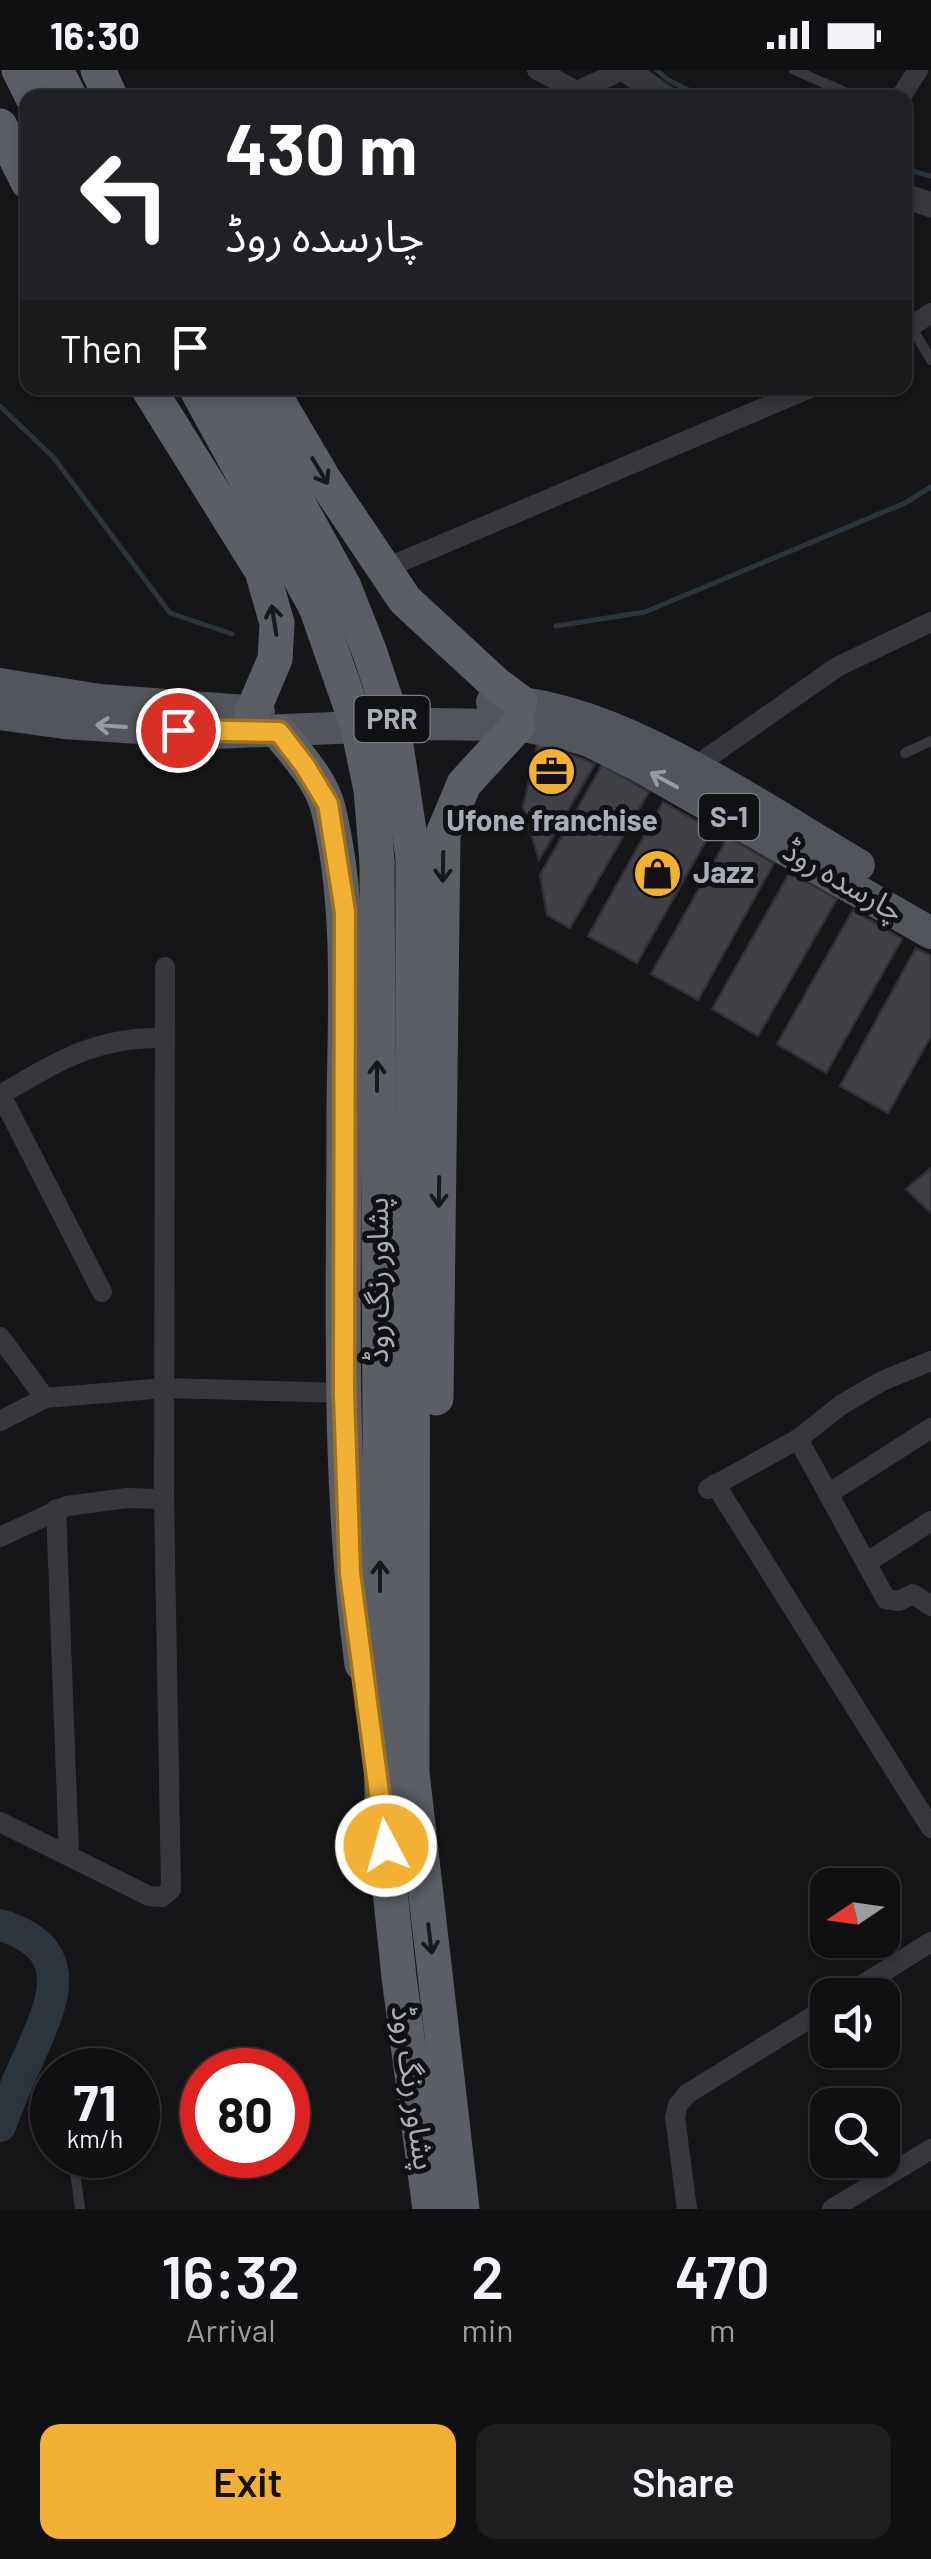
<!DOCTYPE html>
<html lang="en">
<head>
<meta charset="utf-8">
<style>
	body { margin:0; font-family:Barlow,"Noto Sans Arabic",sans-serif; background:#1e1e20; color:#f1f3f6; height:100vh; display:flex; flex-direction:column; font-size:38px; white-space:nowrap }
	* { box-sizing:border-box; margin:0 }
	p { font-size:32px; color:#9c9d9f }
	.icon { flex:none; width:55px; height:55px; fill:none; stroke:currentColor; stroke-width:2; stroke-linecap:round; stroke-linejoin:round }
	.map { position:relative; height:2139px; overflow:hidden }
	.side { display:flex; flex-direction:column; background:#101012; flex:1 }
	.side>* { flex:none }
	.banner { position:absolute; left:20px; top:20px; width:892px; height:305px; border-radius:20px; box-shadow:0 5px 15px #0003,0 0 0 2px #303032; background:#202124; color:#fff; overflow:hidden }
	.needle { width:65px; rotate:257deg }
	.tools { position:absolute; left:810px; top:1798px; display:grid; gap:20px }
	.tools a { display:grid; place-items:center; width:90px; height:90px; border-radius:20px; background:#101012; box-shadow:0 5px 15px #0003,0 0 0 2px #303032; font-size:50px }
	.speed { position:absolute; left:30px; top:1978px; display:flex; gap:20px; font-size:50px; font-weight:700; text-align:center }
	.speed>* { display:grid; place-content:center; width:130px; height:130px; border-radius:50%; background:#101012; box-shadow:0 5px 15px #0003,0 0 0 2px #303032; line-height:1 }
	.speed small { font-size:25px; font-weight:400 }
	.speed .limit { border:15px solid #d22; background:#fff; color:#111 }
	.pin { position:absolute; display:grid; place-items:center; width:85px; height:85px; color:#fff; margin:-42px; border:5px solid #fff; border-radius:50%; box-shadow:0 2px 10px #0007 }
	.me { position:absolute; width:110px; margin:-55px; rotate:354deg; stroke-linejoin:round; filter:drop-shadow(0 0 8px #0008) }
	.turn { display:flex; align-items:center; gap:35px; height:210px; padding:0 40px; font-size:45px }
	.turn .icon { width:130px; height:130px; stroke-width:2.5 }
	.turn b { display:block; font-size:70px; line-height:85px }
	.then { display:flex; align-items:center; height:95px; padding:0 40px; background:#0003; gap:20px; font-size:38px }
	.eta { display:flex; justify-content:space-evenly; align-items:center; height:170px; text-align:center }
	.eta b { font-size:60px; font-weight:600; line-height:70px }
	.cta { display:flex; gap:20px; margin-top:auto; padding:20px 40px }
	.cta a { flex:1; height:115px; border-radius:20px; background:#f2b134; color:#111; font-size:40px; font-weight:600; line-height:115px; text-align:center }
	.cta a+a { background:#1e1e20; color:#f1f3f6 }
	.status { display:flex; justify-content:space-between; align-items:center; height:70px; padding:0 50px; background:#101012; direction:ltr }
	.status svg { height:28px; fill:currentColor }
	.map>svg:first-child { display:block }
</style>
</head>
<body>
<div class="status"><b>16:30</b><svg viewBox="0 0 49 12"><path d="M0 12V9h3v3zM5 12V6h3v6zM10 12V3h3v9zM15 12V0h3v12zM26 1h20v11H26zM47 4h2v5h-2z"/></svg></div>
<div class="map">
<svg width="931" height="2139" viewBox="0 0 931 2139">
	<rect width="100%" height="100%" fill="#161618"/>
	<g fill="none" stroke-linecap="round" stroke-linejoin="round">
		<g stroke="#2c353c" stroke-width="5">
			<polyline points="657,0 668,10 705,28"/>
			<polyline points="905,99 931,106"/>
			<polyline points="0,336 54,388 170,543 232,564"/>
			<polyline points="556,556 645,542 905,433 931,417"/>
		</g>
		<path stroke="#2c353c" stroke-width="32" d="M0,1855C76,1878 55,1928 31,1982C20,2006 9,2031 0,2056"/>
	</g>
	<g fill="#404145" stroke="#303034" stroke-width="2.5">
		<polygon points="538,671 595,694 539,790 523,737"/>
		<polygon points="602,695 649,722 570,858 547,845 540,805"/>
		<polygon points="663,732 712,760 637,893 588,866"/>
		<polygon points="728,767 774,793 698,930 651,904"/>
		<polygon points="790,802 837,829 758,966 712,939"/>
		<polygon points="853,840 902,869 826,1003 777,974"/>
		<polygon points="916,878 931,886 931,966 888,1043 840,1016"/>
		<polygon points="931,1098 931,1143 906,1119"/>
	</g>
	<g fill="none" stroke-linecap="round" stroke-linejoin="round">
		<g stroke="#37383d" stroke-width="10">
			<polyline points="794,0 859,28"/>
			<polyline points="911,256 931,290"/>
			<polyline points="905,683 931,671"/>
			<polyline points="73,2085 80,2139"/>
		</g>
		<g stroke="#37383d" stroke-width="20">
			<polyline points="537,0 577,21"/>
			<polyline points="572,28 577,21 623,0"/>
			<polyline points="900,28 918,0"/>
			<polyline points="905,260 931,243"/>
			<polyline points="384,499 810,318"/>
			<polyline points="693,698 837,597 931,552"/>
			<path d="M0,1025C57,992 96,966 164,968"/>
			<polyline points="1,1025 102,1222"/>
			<polyline points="0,1267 45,1328"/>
			<polyline points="0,1351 45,1328 166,1318 344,1323"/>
			<polyline points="798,1369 886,1529 899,1531 913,1524 931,1536"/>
			<polyline points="715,1414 931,1758"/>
			<polyline points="708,1419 798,1369 841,1335 882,1311 931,1291"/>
			<polyline points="828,1424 931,1358"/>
			<polyline points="56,1439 69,1785"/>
			<polyline points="0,1467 67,1436 127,1428 164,1429 165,897"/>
			<polyline points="866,1493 931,1451"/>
			<polyline points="0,1752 149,1826 162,1827 171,1819 164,1429"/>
			<polyline points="846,1925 931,1872"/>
			<polyline points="687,2139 675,2047 678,2035 687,2024 828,1937"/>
			<polyline points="832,2139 931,2079"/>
		</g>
		<g stroke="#37383d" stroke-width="25">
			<polyline points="626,0 666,28"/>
			<polyline points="905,126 931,135"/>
		</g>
		<g stroke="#53555c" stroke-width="32">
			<polyline points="0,614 100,630 259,642"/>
			<path d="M492,632C604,627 763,739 859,795"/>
			<polyline points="0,644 64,653 215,663 432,654 518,655 565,664 589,671 641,697 931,863"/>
		</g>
		<g stroke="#5b5e65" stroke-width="35">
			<polyline points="19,0 33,28"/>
			<polyline points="56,0 70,28"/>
			<polyline points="98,0 111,28"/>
			<polyline points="0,56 28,112"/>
			<polyline points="148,318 262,501 277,553 275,589 252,643"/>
			<polyline points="196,318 316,537"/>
			<polyline points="235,318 344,517"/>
			<polyline points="270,318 323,408 405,530 497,615 520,632"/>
			<path d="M279,662C296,684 321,710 328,738C352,836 345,940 344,1040C344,1225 337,1411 362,1594"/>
			<polyline points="413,787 412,1703 462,2139"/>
			<polyline points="377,792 382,1744 399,1907 430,2139"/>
			<polyline points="436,1328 443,764 464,714 518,655"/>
		</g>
		<g stroke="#5b5e65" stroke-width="35">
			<polyline points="344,517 370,583 392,649 413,787"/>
			<polyline points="316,537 358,657 371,720 377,792"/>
		</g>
	</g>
	<defs><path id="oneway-shaft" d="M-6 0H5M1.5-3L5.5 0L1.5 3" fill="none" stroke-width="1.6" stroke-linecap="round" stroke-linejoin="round" transform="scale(2.5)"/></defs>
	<g stroke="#18191b">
		<use href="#oneway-shaft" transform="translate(320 401) rotate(59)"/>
		<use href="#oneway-shaft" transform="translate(274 550) rotate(-99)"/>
		<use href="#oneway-shaft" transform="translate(443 797) rotate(91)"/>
		<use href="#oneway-shaft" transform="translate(377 1006) rotate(-90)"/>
		<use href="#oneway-shaft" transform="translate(439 1122) rotate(91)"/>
		<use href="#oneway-shaft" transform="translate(380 1506) rotate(-90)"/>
		<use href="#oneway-shaft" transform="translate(430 1869) rotate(83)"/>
	</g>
	<g stroke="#979ba6">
		<use href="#oneway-shaft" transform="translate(111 656) rotate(-176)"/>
		<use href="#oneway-shaft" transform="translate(664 710) rotate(-151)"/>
	</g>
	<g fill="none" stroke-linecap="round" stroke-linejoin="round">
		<defs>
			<polyline id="route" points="178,660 279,662 305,696 328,734 345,842 344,1323 350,1503 386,1776"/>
		</defs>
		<use href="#route" stroke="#9d7322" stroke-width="25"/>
		<use href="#route" stroke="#f2b134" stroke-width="18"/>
	</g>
	<defs>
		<symbol id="office-disc" viewBox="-11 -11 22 22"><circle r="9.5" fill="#f2b134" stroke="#111113"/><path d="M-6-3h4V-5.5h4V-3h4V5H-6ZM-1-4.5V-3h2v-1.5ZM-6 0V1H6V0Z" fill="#111"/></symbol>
		<symbol id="shop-disc" viewBox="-11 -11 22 22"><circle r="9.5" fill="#f2b134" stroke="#111113"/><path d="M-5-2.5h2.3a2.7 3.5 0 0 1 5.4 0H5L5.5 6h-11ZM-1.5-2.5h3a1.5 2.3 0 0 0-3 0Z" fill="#111"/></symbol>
	</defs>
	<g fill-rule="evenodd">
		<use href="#office-disc" x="524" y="674" width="55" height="55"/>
		<use href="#shop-disc" x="630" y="776" width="55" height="55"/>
	</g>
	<g text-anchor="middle" stroke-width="10" stroke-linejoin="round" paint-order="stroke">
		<g fill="#111113" stroke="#7b7e86" stroke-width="2.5">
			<rect x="354.5" y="626" width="75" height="46" rx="8"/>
			<rect x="699" y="724" width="60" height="46" rx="8"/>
		</g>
		<g font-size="28" font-weight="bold" fill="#a8adb8">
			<text x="392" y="659">PRR</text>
			<text x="729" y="757">S-1</text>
		</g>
		<g font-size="30" font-weight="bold" fill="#a8adb8" stroke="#111113">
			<text x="552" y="761">Ufone franchise</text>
			<text x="693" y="813" text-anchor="start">Jazz</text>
		</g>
		<g font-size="30" fill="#a8adb8" stroke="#111113">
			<text transform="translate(843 811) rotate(30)" y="10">چارسدہ روڈ</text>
			<text transform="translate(378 1210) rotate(-90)" y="10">پشاور رنگ روڈ</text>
			<text transform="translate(413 2018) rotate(82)" y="10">پشاور رنگ روڈ</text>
		</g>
	</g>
</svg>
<div class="tools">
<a><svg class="needle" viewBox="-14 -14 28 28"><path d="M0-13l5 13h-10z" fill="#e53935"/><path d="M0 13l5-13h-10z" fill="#9c9d9f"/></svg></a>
<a><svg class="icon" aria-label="sound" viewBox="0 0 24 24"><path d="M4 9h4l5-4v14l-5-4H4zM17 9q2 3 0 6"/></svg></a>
<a><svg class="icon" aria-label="search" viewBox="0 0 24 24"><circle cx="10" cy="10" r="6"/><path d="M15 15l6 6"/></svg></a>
</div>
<div class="speed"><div>71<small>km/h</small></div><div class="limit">80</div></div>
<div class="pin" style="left:178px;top:660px;background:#d93025"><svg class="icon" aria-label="arrive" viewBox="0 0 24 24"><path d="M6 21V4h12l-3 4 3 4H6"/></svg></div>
<svg class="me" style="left:386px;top:1776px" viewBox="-20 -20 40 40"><circle r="17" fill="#f2b134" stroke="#fff" stroke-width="3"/><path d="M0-11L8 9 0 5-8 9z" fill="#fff"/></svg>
<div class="banner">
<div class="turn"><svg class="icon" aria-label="left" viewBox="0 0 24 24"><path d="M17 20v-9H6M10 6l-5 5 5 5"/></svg><div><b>430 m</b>چارسدہ روڈ</div></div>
<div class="then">Then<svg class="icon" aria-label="arrive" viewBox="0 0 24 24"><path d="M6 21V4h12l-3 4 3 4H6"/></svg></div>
</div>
</div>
<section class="side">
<div class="eta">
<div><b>16:32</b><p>Arrival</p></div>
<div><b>2</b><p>min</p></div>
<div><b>470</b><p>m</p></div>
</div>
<div class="cta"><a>Exit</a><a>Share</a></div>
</section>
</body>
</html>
